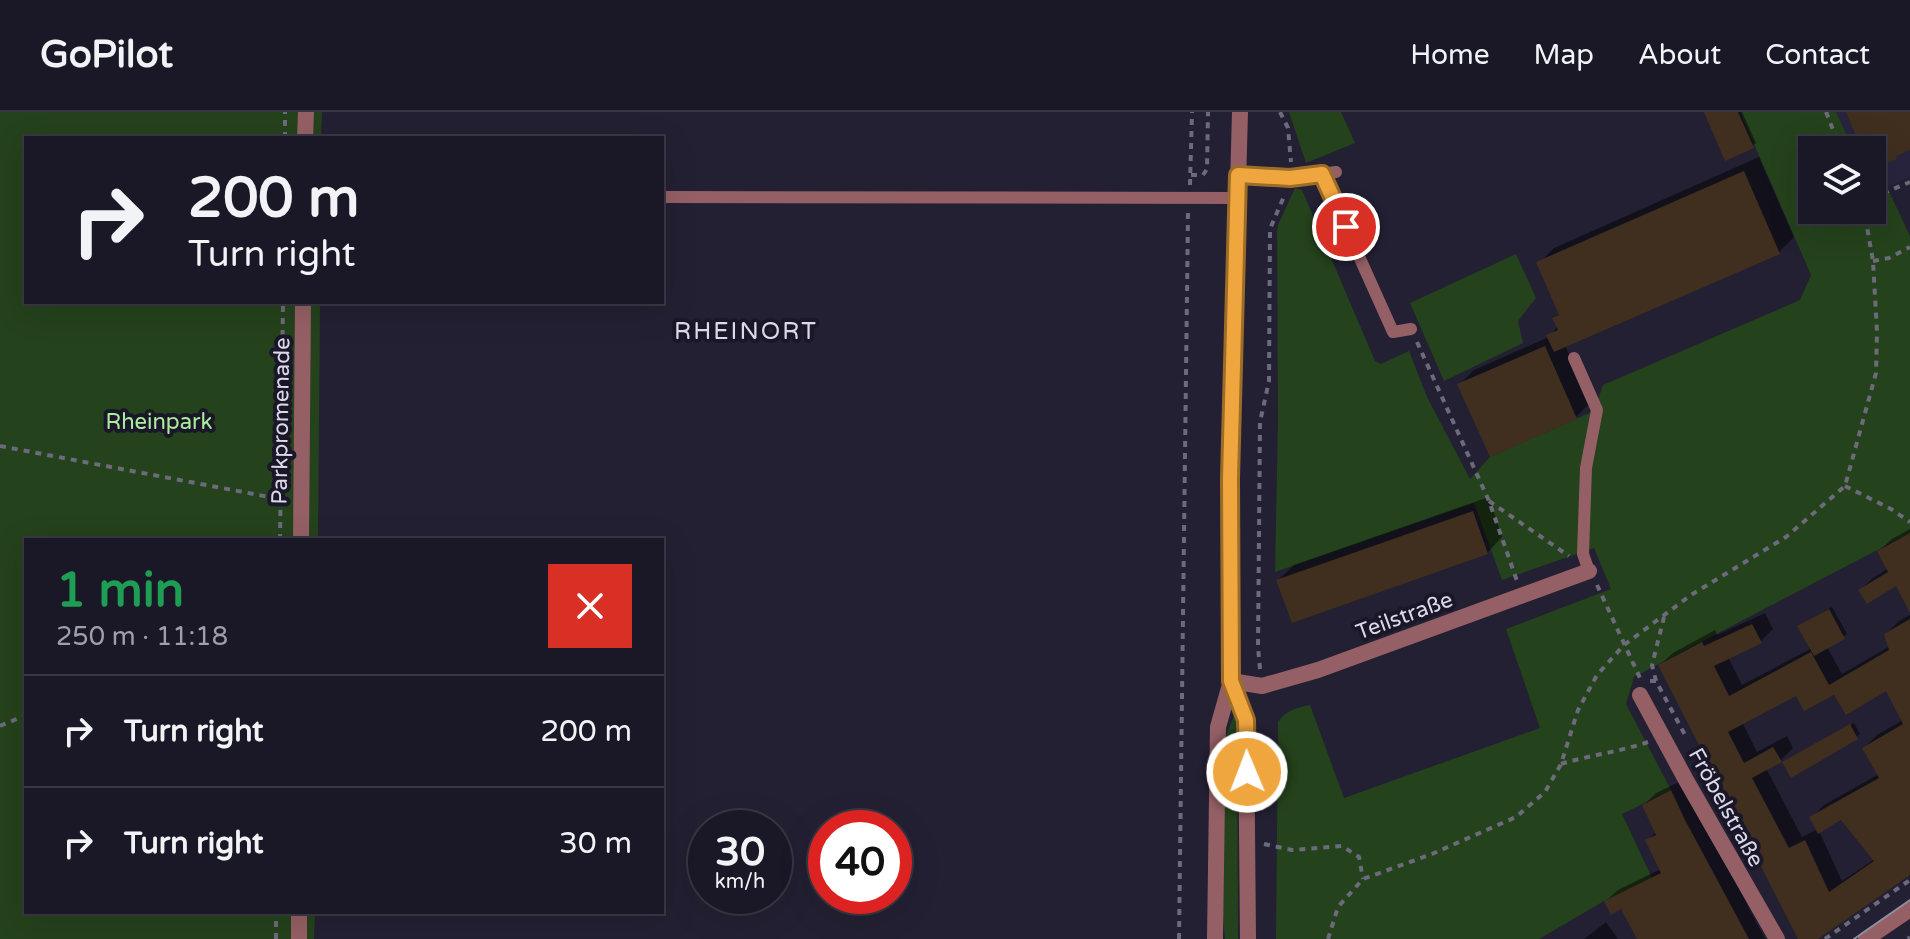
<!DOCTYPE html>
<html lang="en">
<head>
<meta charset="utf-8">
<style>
	body { margin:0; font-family:"Varela Round",sans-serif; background:#272532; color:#f1f3f6; height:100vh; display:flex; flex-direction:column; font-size:30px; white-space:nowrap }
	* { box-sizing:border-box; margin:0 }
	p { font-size:26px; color:#9fa0a7 }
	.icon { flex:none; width:44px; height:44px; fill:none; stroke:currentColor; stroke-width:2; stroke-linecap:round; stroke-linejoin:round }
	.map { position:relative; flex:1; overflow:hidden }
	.drawer { position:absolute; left:24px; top:426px; width:640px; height:376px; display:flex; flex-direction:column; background:#1a1826; border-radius:0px; box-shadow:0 8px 32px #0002,0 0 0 2px #383743 }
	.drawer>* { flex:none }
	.guide { position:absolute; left:24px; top:24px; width:640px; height:168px; border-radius:0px; box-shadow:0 8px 32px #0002,0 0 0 2px #383743; background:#1a1826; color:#f1f3f6; overflow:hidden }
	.fabs { position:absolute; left:1798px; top:24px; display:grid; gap:16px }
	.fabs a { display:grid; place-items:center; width:88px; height:88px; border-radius:0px; background:#1a1826; box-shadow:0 8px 32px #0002,0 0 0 2px #383743; font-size:40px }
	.speed { position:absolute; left:688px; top:698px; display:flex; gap:16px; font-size:40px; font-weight:700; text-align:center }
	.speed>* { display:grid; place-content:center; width:104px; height:104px; border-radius:50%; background:#1a1826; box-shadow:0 8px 32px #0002,0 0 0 2px #383743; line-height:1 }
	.speed small { font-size:20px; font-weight:400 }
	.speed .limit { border:12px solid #d22; background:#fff; color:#111 }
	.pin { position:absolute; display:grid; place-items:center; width:68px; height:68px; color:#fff; margin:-34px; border:4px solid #fff; border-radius:50%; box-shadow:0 2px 8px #0007 }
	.me { position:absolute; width:88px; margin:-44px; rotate:359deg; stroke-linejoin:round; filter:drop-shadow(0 0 6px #0008) }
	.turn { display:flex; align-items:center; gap:28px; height:168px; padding:0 32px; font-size:36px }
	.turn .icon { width:104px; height:104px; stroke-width:2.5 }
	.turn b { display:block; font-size:56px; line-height:68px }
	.round { display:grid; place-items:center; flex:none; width:84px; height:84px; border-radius:0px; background:#272532 }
	.summary { display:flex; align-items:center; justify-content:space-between; height:136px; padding:0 32px }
	h1 { font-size:48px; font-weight:700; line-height:60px; color:#1e9e55 }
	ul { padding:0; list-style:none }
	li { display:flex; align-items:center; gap:24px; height:112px; padding:0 32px; border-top:2px solid #383743 }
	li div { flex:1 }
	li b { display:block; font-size:30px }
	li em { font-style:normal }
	header { display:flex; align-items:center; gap:48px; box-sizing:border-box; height:112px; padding:0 40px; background:#1a1826; border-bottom:2px solid #383743 }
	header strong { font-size:38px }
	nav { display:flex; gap:44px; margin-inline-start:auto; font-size:28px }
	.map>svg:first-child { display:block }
</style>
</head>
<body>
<header>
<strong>GoPilot</strong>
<nav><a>Home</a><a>Map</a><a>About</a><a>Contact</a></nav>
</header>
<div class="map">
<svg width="1910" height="827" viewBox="0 0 1910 827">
	<rect width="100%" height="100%" fill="#232033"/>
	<polygon fill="#29243e" points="1836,0 1910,0 1910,65 1876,80 1872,78 1872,38 1854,38"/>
	<g fill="#24421c">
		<polygon points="0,0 322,0 321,26 26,26 26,190 320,190 318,428 26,428 26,800 315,800 314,827 0,827"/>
		<polygon points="1289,0 1341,0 1355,31 1306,51"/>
		<path d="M1740,0H1836L1854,38H1812V98H1872V78L1876,80L1888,77L1910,124V421L1634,565L1626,592L1671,678L1622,702L1652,766L1604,789L1539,827H1276L1278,610C1286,598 1297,596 1310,593L1344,686L1540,616L1506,517L1611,477L1594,436L1502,468L1474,391L1275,460L1278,307L1277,119L1278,113L1295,76L1302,78L1375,249L1381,252L1409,239L1427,285L1470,367L1490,345L1594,299L1603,273L1800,188L1811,163Z"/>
		<polygon points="1516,142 1536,186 1518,209 1523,231 1444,269 1410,191"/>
		<polygon points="1234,604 1237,610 1238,827 1225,827 1223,805 1225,642 1226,623"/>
	</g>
	<g fill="#0007" fill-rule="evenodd">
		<polygon points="1706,0 1742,0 1756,31 1752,34"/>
		<polygon points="1759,45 1794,125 1779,140 1565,233 1590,291 1576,305 1460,272 1474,258 1549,225 1558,214 1555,206 1561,200 1539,151 1554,136"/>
		<polygon points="1489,385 1502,425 1487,441 1278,468 1294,453"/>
		<polygon points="1910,417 1910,497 1897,471 1860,478 1873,466 1889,456 1879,439 1892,427"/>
		<path d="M1832,495L1847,522L1827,535L1842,562L1890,534L1886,522L1899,509L1910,503V760L1814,827H1800L1660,553L1673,541L1715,518L1717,523L1765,501L1773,517L1760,530L1728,545L1742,573L1812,536L1803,511ZM1887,577L1903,608L1877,623L1864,636L1879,662L1824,693L1811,706L1818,717L1802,725L1766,656L1780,649L1793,636L1787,624L1757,640L1742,610L1796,581L1805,597L1835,580ZM1842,705L1875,747L1842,769L1819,719Z"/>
		<polygon points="1854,611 1860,622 1856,625 1783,650"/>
		<polygon points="1683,668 1765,827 1640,827 1622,795 1606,789 1618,778 1661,757 1648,728 1657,719 1644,693 1656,681"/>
		<polygon points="1606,810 1618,827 1584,827"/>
	</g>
	<g fill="#402f1f" fill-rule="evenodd">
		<polygon points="1704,0 1738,0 1754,36 1725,49"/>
		<polygon points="1846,0 1910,0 1910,38 1896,44 1897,47 1872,57 1872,38 1862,38"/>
		<polygon points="1744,59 1780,142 1554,240 1546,223 1558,218 1552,206 1559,203 1536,150"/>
		<polygon points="1545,234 1577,307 1490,345 1457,272"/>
		<polygon points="1473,399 1488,442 1292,511 1276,468"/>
		<polygon points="1910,421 1910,501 1896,474 1867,492 1858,478 1888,460 1877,439"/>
		<polygon points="1829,497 1845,527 1814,544 1797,514"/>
		<path d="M1910,507V763L1818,827H1798L1658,553L1702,530L1704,534L1752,512L1762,531L1714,554L1729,584L1811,540L1829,573L1889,538L1884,522ZM1832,579L1846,603L1886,579L1903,612L1862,636L1879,666L1809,705L1818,722L1841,708L1874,749L1829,780L1805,728L1789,736L1752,666L1782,650L1773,635L1744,651L1728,620L1796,584L1804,599L1834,583Z"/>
		<polygon points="1850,612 1858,627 1791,666 1782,650"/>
		<polygon points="1671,678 1685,708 1749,827 1637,827 1621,797 1611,803 1604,789 1661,761 1645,728 1656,723 1642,693"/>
	</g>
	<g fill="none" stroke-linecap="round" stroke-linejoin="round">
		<g stroke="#6d6a7b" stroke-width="4" stroke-dasharray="6 6" stroke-linecap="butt">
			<polyline points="1280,0 1288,16 1291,50"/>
			<polyline points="1826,0 1841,38"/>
			<polyline points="285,26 285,0"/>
			<polyline points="1191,63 1203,63 1207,57 1208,0"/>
			<polyline points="1190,73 1192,0"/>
			<polyline points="1872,86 1910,70"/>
			<polyline points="1873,149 1889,146 1910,135"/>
			<polyline points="1417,230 1489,389 1517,469"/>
			<polyline points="0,334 280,387"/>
			<polyline points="1845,374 1891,397 1910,410"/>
			<polyline points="1489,389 1569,444"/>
			<polyline points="280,428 283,190"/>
			<polyline points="1597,473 1640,566"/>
			<polyline points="1260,557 1258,535 1260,310 1269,269 1270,117 1285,82"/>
			<polyline points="1650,569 1656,569 1685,623"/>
			<polyline points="1656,569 1652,553 1664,505"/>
			<polyline points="0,614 26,603"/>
			<path d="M1561,652C1590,643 1619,640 1648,630"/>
			<polyline points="1264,732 1292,738 1342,734 1359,745 1363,767"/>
			<polyline points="276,827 276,800"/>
			<polyline points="1179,827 1188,101"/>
			<polyline points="1328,827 1338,795 1363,767 1432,742 1516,705 1545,680 1561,652 1578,598 1597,563 1624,533 1691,483 1786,425 1845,374 1876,261 1877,220 1873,149 1864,98"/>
			<polyline points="1825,827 1910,768"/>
			<polyline points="1908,827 1910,825"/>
		</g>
		<g stroke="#956065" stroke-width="12">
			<polyline points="1322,62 1393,220 1411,217"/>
			<polyline points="1238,63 1290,66 1336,60"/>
			<polyline points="662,85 1238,86"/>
			<polyline points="1574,246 1597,298 1586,356 1583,442 1589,459"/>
		</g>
		<g stroke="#956065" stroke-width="16">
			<polyline points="305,26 306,0"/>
			<polyline points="301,428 303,190"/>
			<polyline points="299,827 299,800"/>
		</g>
		<g stroke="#956065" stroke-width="16">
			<polyline points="1231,569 1262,574 1318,558 1589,459"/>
			<polyline points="1640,583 1686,668 1777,827"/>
		</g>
		<g stroke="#956065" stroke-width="16">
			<polyline points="1231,569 1246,608 1248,827"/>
			<polyline points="1215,827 1218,615 1231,569 1230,367 1240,0"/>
			<polyline points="1866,827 1910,797"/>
		</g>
		<polyline stroke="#8e8c9c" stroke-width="2" points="1854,827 1910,788"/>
	</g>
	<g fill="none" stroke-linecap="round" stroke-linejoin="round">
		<defs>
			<polyline id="route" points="1247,660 1246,608 1231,569 1230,367 1238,63 1290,66 1322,62 1346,115"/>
		</defs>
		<use href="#route" stroke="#9c6c28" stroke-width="20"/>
		<use href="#route" stroke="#f0a63e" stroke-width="14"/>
	</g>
	<g text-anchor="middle" stroke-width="8" stroke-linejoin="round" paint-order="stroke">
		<g font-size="22" fill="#acec9d" stroke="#1a1729">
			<text x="159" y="317">Rheinpark</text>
		</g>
		<g font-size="22" fill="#dcdae8" stroke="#1a1729">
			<text transform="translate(280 309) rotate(-89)" y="8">Parkpromenade</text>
			<text transform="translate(1404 503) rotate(-20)" y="8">Teilstraße</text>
			<text transform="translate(1727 695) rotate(61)" y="8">Fröbelstraße</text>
		</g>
		<g font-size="24" letter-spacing="2" fill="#dcdae8" stroke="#1a1729">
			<text x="746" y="227">RHEINORT</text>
		</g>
	</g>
</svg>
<div class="fabs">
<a><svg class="icon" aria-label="layers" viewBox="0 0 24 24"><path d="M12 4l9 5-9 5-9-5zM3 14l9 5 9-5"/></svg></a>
</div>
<div class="speed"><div>30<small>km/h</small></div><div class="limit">40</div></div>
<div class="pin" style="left:1346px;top:115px;background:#d93025"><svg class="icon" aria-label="arrive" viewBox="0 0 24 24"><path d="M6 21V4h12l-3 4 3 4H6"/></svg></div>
<svg class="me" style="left:1247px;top:660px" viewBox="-20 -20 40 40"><circle r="17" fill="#f0a63e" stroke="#fff" stroke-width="3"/><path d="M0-11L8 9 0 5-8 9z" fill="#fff"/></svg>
<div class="guide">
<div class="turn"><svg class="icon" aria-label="right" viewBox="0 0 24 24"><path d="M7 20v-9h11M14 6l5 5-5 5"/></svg><div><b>200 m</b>Turn right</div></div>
</div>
<section class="drawer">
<div class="summary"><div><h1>1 min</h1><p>250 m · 11:18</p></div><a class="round" style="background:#d93025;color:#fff"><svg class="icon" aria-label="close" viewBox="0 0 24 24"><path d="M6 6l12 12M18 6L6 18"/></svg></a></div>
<ul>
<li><svg class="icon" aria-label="right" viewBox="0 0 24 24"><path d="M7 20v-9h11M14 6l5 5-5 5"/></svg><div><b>Turn right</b></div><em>200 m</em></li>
<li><svg class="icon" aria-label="right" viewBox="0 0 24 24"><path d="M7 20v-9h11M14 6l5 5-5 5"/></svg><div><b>Turn right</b></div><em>30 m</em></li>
</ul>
</section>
</div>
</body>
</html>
